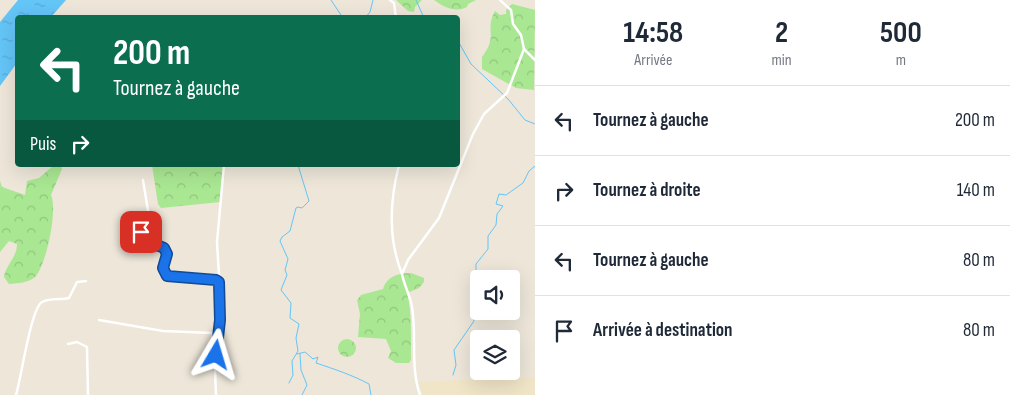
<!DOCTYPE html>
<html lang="fr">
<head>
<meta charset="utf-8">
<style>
	body { margin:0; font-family:"Sofia Sans Condensed",sans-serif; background:#f6f6f7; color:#1f2937; height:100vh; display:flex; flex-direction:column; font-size:19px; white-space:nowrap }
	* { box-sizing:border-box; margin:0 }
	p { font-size:16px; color:#747a83 }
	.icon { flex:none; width:28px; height:28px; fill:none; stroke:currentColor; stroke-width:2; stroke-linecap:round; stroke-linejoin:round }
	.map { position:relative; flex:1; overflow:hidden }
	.side { display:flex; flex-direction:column; background:#fff; width:475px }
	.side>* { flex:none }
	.banner { position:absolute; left:15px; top:15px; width:445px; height:152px; border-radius:5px; box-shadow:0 5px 20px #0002; background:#0b6e4f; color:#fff; overflow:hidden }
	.tools { position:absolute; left:470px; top:270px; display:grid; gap:10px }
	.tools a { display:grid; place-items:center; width:50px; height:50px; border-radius:5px; background:#fff; box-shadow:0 5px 20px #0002; font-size:25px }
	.pin { position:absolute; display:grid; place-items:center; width:42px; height:42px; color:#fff; margin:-21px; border-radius:10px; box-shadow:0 2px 8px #0006 }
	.me { position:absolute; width:55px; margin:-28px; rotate:7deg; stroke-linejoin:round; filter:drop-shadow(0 0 4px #0008) }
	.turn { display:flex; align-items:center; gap:18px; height:105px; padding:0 15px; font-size:22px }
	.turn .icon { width:65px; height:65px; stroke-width:2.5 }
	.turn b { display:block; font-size:35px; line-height:42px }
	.then { display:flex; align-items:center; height:48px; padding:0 15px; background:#0003; gap:10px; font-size:19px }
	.eta { display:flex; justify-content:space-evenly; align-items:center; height:85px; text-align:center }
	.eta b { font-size:30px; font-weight:700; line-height:35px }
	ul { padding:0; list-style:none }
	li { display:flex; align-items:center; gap:15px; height:70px; padding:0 15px; border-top:1px solid #e0e1e3 }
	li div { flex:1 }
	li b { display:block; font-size:19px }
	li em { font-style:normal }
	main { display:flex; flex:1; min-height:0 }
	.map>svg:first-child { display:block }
</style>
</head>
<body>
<main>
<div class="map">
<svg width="535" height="395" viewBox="0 0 535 395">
	<defs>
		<pattern id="forest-crowns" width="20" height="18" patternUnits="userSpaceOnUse" patternTransform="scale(1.25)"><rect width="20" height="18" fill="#a9e792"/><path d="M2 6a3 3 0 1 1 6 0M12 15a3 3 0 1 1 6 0" fill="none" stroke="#91c67e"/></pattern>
		<pattern id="water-ripples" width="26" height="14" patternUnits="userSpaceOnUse" patternTransform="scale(1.25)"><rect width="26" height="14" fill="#64c5f7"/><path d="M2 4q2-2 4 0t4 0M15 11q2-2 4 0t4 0" fill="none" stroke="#57a9d4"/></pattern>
	</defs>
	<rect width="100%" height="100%" fill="#ede6d9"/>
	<polygon fill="#f0e5c7" points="535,377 535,395 423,395 419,382"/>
	<g fill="url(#forest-crowns)">
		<polygon points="396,0 422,0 415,7 414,12 408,11"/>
		<path d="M434,0H476L468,4L467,7C456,13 443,7 434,0Z"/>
		<path d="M512,4L535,10L534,90L516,88L482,69V57C499,35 484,31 495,11L500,15L506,14V10Z"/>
		<path d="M54,165H61L62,169L51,195C58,210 46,266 35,277C28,283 18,283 9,284L4,277C6,264 17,258 17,244L9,241L0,252V181L2,187L25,195L27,181L39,178Z"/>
		<polygon points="152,165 223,165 220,202 161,208 158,204"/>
		<path d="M411,273L424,278V282L419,288L407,293C412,309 411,341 411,360L409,363H396L388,358L391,351L386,339L358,337L360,314L357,300L361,295L383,289C387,276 399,273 411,273Z"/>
		<circle cx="347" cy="348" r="9"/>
	</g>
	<polygon fill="url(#water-ripples)" points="18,0 66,0 51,17 18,18 17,63 0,86 0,22"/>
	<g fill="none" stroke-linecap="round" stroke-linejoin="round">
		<g stroke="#64c5f7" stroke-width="1">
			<polyline points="331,0 343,18"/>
			<polyline points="416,0 424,18"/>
			<polyline points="365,18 370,12 373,0"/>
			<polyline points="458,41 471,64 508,99 525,120 535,124"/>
			<path d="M297,354L305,352L313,359L318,357L316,363C334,369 352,375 369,384L371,395"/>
			<polyline points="300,354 301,370 307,385 302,395"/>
			<polyline points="453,375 456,365 454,350 474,321 471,310 476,283 476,264 488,249 488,236 496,225 497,214 503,206 496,204 499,194 506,195 523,183 529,171 535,166"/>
			<polyline points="289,383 293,375 292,361 298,351 296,338 299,324 290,318 291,303 281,290 287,275 285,270 288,259 280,241 282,237 290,231 296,208 298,207 302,208 309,201 298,165"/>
		</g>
		<g stroke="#fff" stroke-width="2.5">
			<polyline points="390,0 394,3 396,18"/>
			<polyline points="500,0 511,10 513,24 521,35 524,49 535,60"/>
			<path d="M399,165C390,200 388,239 402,274"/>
			<polyline points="143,180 148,211 141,236 145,240 164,248 167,254 163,268 167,276 218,281"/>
			<polyline points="99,320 163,331 212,333 218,335"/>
			<polyline points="68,344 77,342 87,347 88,395"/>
			<path d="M16,395C21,379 31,308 42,302C49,298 61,300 69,298L77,282L86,281"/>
			<polyline points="216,395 215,370 221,309 217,242 224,165"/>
			<path d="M420,395C410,367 417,336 412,307C410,295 404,285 402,274L408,260L439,218L473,134L484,114L507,93L524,49"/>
		</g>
	</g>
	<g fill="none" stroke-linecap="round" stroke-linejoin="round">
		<defs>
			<polyline id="route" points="141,232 141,236 145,240 164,248 167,254 163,268 167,276 216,280 219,282 220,320 216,355"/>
		</defs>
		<use href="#route" stroke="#114b97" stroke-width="12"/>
		<use href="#route" stroke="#1a73e8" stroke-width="9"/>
	</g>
</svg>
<div class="tools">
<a><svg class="icon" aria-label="sound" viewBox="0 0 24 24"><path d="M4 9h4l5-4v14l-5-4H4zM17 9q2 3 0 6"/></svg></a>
<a><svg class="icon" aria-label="layers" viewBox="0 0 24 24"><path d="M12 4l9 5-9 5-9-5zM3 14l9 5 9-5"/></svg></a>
</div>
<div class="pin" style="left:141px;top:232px;background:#d93025"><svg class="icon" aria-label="arrive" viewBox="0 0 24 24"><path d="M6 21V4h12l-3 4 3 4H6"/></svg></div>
<svg class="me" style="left:216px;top:355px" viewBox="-20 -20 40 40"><path d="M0-17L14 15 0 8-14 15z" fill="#1a73e8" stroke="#fff" stroke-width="4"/></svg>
<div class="banner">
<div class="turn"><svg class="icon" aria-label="left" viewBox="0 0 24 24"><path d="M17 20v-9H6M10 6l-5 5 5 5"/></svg><div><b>200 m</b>Tournez à gauche</div></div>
<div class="then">Puis<svg class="icon" aria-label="right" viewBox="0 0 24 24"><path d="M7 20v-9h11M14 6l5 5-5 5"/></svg></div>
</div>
</div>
<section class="side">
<div class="eta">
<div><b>14:58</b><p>Arrivée</p></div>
<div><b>2</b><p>min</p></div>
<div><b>500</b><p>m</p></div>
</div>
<ul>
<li><svg class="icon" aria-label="left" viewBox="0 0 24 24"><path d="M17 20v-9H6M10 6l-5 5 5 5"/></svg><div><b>Tournez à gauche</b></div><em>200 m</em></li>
<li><svg class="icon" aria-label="right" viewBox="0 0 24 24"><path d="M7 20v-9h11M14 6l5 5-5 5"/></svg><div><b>Tournez à droite</b></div><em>140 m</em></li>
<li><svg class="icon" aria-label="left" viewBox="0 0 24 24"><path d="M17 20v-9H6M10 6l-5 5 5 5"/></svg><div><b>Tournez à gauche</b></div><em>80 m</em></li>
<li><svg class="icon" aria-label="arrive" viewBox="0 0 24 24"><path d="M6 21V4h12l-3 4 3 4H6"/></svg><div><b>Arrivée à destination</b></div><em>80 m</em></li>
</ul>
</section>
</main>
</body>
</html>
